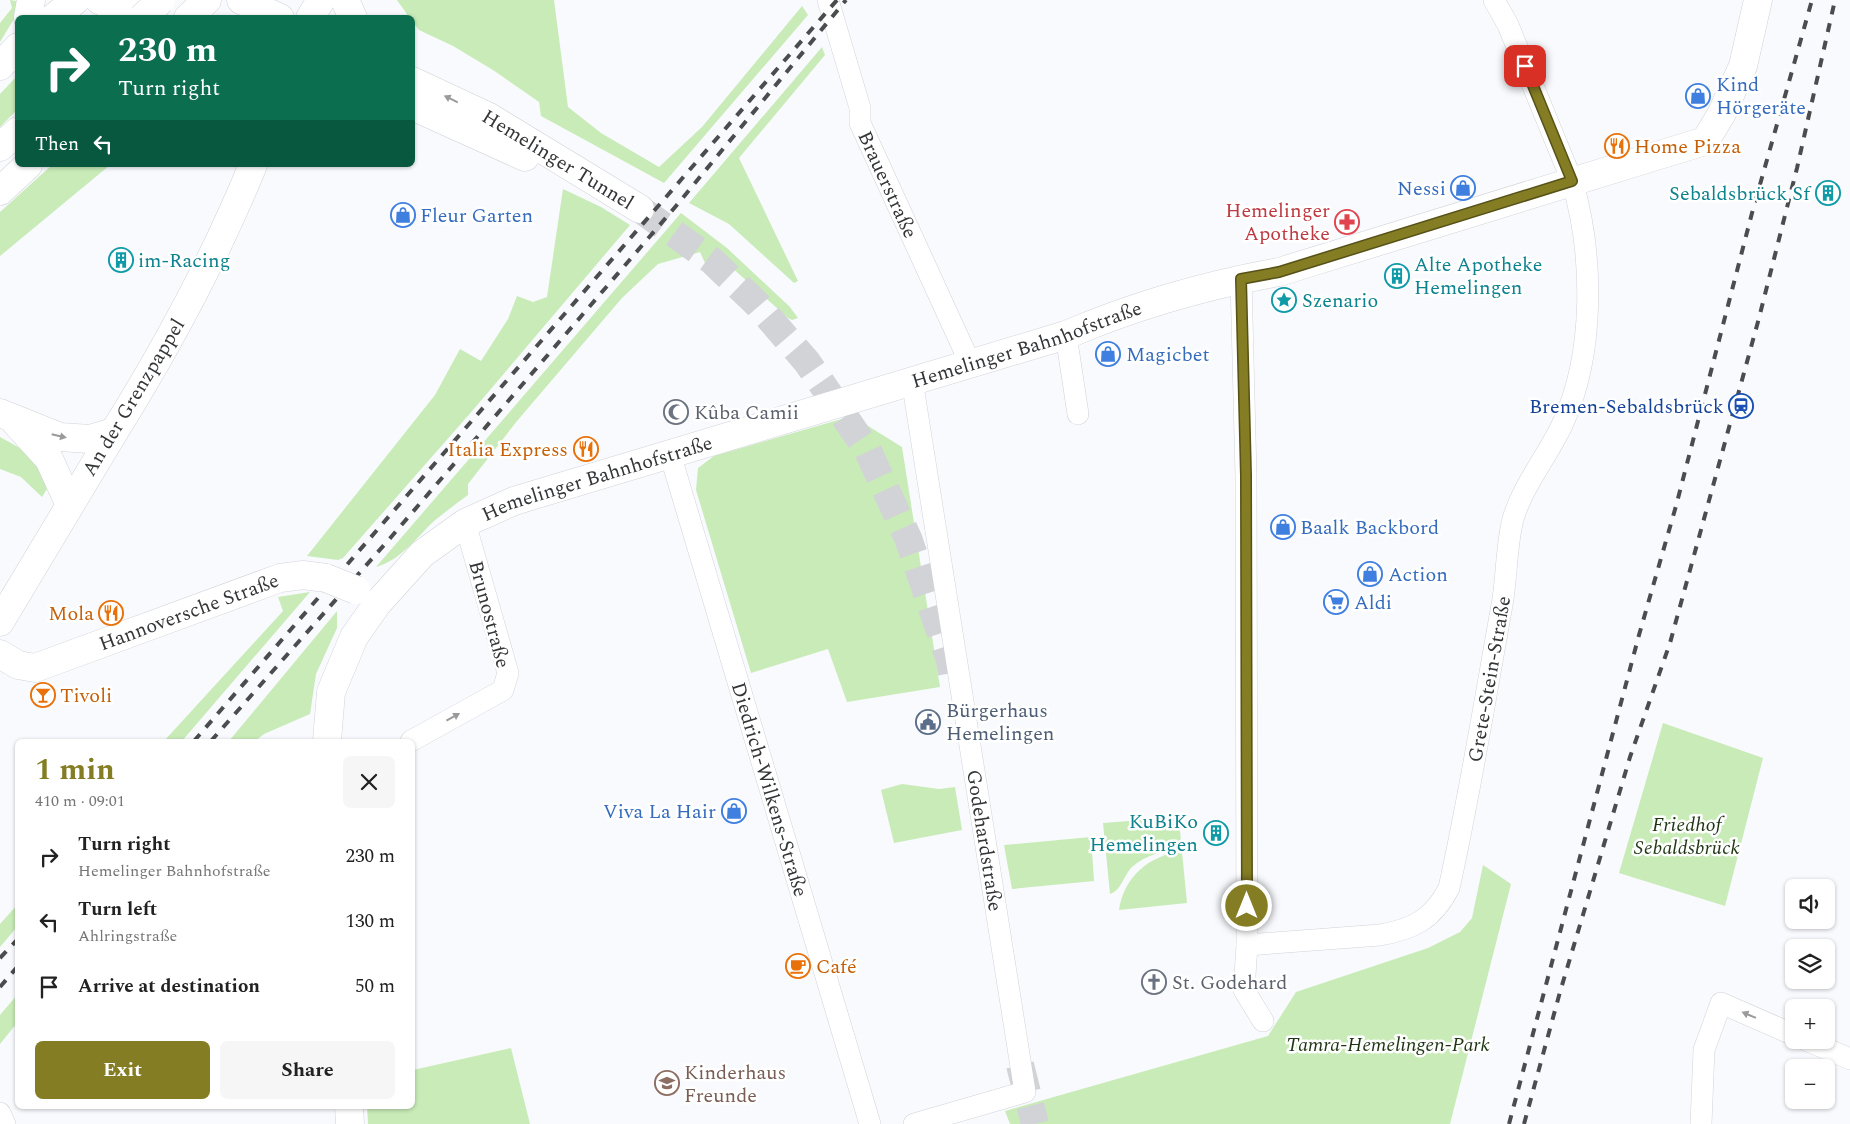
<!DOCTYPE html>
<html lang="en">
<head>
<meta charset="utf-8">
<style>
	body { margin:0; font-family:Spectral,serif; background:#f6f6f6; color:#222; height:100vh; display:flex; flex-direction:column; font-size:19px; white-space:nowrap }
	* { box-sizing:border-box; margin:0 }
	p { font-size:16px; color:#767676 }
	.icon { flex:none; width:28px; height:28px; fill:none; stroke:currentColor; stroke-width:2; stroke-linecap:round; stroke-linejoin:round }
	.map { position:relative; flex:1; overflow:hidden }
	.drawer { position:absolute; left:15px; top:739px; width:400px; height:370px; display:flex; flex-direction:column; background:#fff; border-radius:8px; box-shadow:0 1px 4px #0004 }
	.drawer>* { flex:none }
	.hud { position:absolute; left:15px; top:15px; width:400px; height:152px; border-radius:8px; box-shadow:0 1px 4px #0004; background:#0b6e4f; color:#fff; overflow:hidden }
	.buttons { position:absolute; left:1785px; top:879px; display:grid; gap:10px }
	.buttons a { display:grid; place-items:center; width:50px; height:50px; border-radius:8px; background:#fff; box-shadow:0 1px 4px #0004; font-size:25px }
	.pin { position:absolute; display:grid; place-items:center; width:42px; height:42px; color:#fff; margin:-21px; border-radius:10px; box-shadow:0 2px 8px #0006 }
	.me { position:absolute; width:55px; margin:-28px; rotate:0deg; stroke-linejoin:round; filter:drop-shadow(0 0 4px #0008) }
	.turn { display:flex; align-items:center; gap:18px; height:105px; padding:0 20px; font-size:22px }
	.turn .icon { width:65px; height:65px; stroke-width:2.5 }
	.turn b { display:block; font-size:35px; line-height:42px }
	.then { display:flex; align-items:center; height:48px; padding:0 20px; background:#0003; gap:10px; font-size:19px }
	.round { display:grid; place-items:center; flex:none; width:52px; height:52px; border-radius:8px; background:#f6f6f6 }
	.summary { display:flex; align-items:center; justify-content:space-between; height:85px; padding:0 20px }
	h1 { font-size:30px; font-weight:700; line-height:38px; color:#847d24 }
	.cta { display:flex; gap:10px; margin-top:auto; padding:10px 20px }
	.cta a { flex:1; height:58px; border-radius:8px; background:#847d24; color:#fff; font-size:20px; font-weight:700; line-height:58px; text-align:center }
	.cta a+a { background:#f6f6f6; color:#222 }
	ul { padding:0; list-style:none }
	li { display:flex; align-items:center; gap:15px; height:65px; padding:0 20px }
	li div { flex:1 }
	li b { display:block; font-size:19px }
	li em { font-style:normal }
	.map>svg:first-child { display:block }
</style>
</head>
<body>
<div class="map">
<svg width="1850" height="1124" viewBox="0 0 1850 1124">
	<rect width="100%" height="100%" fill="#f9fafe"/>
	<g fill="#c8ebb8">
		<polygon points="10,0 16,1 17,14 0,42 0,23 12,8"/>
		<polygon points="397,0 554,0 568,107 601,133 659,167 702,127 802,6 808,15 664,183 541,116 539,102 493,70 453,46 419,30 413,22 412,18 409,17"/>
		<polygon points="822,47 825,55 739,158 798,281 794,283 729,224 689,203"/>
		<polygon points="17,76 17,110 0,127 0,94"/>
		<polygon points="52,165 110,165 0,256 0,212"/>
		<polygon points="563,189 601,207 630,225 473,410 343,558 338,560 307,556 435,395 460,349 481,361 508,319 517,296 533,302 547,297"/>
		<path d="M681,213L727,248L790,307L798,318L792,320L788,318L719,256L710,264L706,265L700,252L658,264L622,298L517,421L468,484V495C457,503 445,512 434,521C416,538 401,560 376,567Z"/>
		<polygon points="852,416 902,447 940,687 847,702 828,649 751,673 696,490 698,468 714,456"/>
		<polygon points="0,437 36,457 50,484 42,497 21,477 0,469"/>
		<polygon points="310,592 182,741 164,741 283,611 278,597"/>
		<polygon points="337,611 337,628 316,674 310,714 264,734 255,741 229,741"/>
		<polygon points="1663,723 1763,758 1725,906 1619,873"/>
		<polygon points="902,784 939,789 955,787 962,830 894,843 881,790"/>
		<path d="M1179,817L1181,843L1179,845C1163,853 1146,854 1132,867C1124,875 1121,891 1110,894L1103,823Z"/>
		<polygon points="1091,837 1094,881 1012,889 1004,845"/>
		<path d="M1182,852L1187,903L1119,910C1123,878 1150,854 1182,852Z"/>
		<polygon points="1483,865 1511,884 1450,1124 1010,1124 1005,1111 1268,1036 1296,992 1428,948 1460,932 1472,918"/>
		<polygon points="17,905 17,927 0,947 0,924"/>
		<polygon points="17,995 17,1023 0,1044 0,1015"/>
		<polygon points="511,1048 530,1124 368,1124 367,1106 412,1106 413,1070"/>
	</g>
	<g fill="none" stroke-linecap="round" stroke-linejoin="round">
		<g stroke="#d2d3d6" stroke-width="28" stroke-dasharray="28 14" stroke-linecap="butt">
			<polyline points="640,209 711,260 757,304 807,362 868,451 908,538 949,657 952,673"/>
			<polyline points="1020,1065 1035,1124"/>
		</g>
		<defs>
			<g id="street">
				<path id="s1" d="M828,0L860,108V123L970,363"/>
				<polyline points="1241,279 1246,476 1247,945"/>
				<polyline points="1066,335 1078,414"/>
				<path id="s2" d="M912,380L1025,1092L914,1124"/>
				<path id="s3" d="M670,454L870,1124"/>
				<polyline points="411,741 503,690 508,673 465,523"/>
				<path id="s4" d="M1263,1021L1244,990L1247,945L1380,935C1414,929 1433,919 1449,888C1470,794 1485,699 1502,605C1507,577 1506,547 1513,519C1523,485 1547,457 1562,425C1595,355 1594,255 1572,181L1508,25L1494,0"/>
				<polyline points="1806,1040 1850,1059"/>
				<polyline points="0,1113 5,1124"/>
				<polyline points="1701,1124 1704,1050 1721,1003 1794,1035"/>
			</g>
			<g id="secondary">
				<polyline points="0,622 114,432"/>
				<path id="s5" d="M0,654L18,665L35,668L280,578L303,575L326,578"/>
				<path id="s6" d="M327,741L331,692L354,637L377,604L422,554L465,523L514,501L1066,335C1134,306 1207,285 1279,272L1705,141L1721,115L1743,66L1758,0"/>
				<polyline points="349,1106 350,1124"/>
			</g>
			<g id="primary">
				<polyline points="99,0 123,10 153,18"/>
				<polyline points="241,0 280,18"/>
				<polyline points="345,0 353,18"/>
				<polyline points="310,18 321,0"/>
				<path id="s7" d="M412,81L489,117L640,209"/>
				<polyline points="412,106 525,157"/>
				<path d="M114,432C167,347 215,258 253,165"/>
			</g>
			<g id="highway">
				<polyline points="28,18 31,0"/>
				<polyline points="53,18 76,0"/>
				<polyline points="188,18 207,0"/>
				<polyline points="0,66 18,47"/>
				<polyline points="0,147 18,131"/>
				<polyline points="0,191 28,165"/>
				<polyline points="0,413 60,437 90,439 114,432"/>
				<polyline points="16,423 49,459 69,503"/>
			</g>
		</defs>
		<use href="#street" stroke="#d1d3d9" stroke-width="22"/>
		<use href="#secondary" stroke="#d1d3d9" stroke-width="29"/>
		<use href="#primary" stroke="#d1d3d9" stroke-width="29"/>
		<use href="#highway" stroke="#d1d3d9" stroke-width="29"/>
		<use href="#street" stroke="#fff" stroke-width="21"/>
		<use href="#secondary" stroke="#fff" stroke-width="28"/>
		<use href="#primary" stroke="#fff" stroke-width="28"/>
		<use href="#highway" stroke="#fff" stroke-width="28"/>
		<g stroke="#4b4c4e" stroke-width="4" stroke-dasharray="9 9" stroke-linecap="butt">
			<polyline points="194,741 837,0"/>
			<polyline points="211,741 392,536 676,206 846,0"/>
			<polyline points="0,958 18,939"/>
			<polyline points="0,987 18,966"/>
			<polyline points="1509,1124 1639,635 1676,506 1752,213 1812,0"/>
			<polyline points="1524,1124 1560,992 1630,757 1670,643 1759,318 1797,168 1835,0"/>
		</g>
		<defs>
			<polyline id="secondary-bridge" points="326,578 356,590"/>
			<polyline id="highway-bridge" points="142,18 161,0"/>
		</defs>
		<use href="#secondary-bridge" stroke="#d1d3d9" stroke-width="29" stroke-linecap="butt"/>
		<use href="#highway-bridge" stroke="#d1d3d9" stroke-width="29" stroke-linecap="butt"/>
		<use href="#secondary-bridge" stroke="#fff" stroke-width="28"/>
		<use href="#highway-bridge" stroke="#fff" stroke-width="28"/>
	</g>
	<defs><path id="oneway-solid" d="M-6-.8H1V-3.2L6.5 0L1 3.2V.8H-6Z" transform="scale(1.25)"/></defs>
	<g fill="#9a9a9b">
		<use href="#oneway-solid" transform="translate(451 99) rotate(-154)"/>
		<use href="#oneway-solid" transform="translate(59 436) rotate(13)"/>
		<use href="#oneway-solid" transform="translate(453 717) rotate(-29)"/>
		<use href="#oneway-solid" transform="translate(1749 1015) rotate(-157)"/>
	</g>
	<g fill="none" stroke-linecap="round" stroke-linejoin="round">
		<defs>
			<polyline id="route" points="1247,906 1246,476 1241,279 1279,272 1572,181 1525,66"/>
		</defs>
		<use href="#route" stroke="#565117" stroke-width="12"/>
		<use href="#route" stroke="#847d24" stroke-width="9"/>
	</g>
	<defs>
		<symbol id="shop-ring" viewBox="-11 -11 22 22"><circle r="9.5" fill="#fff" stroke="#3f7fe0" stroke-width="1.5"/><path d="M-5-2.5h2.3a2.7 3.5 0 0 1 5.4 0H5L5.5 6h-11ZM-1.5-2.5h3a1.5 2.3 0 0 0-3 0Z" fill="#3f7fe0"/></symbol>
		<symbol id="restaurant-ring" viewBox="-11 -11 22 22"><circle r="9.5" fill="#fff" stroke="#e8710a" stroke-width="1.5"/><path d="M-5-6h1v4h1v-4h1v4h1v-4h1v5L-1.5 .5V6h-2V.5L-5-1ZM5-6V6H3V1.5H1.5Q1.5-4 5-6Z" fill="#e8710a"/></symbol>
		<symbol id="building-ring" viewBox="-11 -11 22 22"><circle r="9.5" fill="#fff" stroke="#0f9aa8" stroke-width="1.5"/><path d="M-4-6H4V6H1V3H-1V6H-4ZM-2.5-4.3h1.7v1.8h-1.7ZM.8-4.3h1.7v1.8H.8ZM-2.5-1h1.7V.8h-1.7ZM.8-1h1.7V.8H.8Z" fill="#0f9aa8"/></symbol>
		<symbol id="pharmacy-ring" viewBox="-11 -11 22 22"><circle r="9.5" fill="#fff" stroke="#e0444e" stroke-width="1.5"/><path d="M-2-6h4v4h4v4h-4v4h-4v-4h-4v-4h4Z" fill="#e0444e"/></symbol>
		<symbol id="sight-ring" viewBox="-11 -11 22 22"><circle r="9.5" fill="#fff" stroke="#0f9aa8" stroke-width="1.5"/><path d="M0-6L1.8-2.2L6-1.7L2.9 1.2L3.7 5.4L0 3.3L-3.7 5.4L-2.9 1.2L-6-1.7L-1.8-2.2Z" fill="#0f9aa8"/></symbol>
		<symbol id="station-ring" viewBox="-11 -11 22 22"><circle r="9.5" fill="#fff" stroke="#1a4fb4" stroke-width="1.5"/><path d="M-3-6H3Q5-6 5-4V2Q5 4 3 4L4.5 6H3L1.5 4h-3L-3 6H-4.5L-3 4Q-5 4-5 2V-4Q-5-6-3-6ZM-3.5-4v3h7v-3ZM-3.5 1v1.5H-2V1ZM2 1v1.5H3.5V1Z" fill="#1a4fb4"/></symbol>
		<symbol id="mosque-ring" viewBox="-11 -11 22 22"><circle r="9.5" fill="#fff" stroke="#6b7280" stroke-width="1.5"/><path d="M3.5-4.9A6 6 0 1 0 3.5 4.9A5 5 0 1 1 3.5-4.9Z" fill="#6b7280"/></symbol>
		<symbol id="supermarket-ring" viewBox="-11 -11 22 22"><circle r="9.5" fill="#fff" stroke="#3f7fe0" stroke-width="1.5"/><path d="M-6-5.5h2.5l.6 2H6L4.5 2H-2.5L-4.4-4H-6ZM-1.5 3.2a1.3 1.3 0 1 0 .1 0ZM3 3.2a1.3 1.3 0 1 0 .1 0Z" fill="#3f7fe0"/></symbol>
		<symbol id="bar-ring" viewBox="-11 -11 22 22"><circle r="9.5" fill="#fff" stroke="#e8710a" stroke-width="1.5"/><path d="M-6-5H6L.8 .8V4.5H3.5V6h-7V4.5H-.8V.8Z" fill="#e8710a"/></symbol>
		<symbol id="civic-ring" viewBox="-11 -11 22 22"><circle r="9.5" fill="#fff" stroke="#5c6f8a" stroke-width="1.5"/><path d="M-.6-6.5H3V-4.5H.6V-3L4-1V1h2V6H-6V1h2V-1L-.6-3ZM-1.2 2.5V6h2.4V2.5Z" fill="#5c6f8a"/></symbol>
		<symbol id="cafe-ring" viewBox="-11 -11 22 22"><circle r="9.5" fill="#fff" stroke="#e8710a" stroke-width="1.5"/><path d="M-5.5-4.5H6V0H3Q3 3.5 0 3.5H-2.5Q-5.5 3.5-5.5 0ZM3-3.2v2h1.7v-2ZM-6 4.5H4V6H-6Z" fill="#e8710a"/></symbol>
		<symbol id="church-ring" viewBox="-11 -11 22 22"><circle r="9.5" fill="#fff" stroke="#6b7280" stroke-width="1.5"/><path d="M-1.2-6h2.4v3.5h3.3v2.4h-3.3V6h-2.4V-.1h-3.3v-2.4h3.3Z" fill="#6b7280"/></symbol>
		<symbol id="school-ring" viewBox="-11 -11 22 22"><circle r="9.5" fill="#fff" stroke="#8d6e63" stroke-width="1.5"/><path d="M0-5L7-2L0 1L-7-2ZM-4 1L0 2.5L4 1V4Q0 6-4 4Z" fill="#8d6e63"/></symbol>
	</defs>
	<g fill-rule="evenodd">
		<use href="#shop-ring" x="1684" y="82" width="28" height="28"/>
		<use href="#restaurant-ring" x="1603" y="132" width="28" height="28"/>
		<use href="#shop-ring" x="1449" y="174" width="28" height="28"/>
		<use href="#building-ring" x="1814" y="179" width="28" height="28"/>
		<use href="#shop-ring" x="389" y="201" width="28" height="28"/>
		<use href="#pharmacy-ring" x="1333" y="208" width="28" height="28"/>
		<use href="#building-ring" x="107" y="246" width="28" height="28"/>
		<use href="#building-ring" x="1383" y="262" width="28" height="28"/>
		<use href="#sight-ring" x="1270" y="286" width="28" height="28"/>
		<use href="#shop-ring" x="1094" y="340" width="28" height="28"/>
		<use href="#station-ring" x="1727" y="392" width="28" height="28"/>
		<use href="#mosque-ring" x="662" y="398" width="28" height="28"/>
		<use href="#restaurant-ring" x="572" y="435" width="28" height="28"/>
		<use href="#shop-ring" x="1269" y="513" width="28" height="28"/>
		<use href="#shop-ring" x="1356" y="560" width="28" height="28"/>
		<use href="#supermarket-ring" x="1322" y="588" width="28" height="28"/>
		<use href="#restaurant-ring" x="97" y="599" width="28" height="28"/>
		<use href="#bar-ring" x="29" y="681" width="28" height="28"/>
		<use href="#civic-ring" x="914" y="708" width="28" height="28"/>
		<use href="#shop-ring" x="720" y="797" width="28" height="28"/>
		<use href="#building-ring" x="1202" y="819" width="28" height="28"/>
		<use href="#cafe-ring" x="784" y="952" width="28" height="28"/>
		<use href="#church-ring" x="1140" y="968" width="28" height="28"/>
		<use href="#school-ring" x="653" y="1069" width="28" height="28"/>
	</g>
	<g text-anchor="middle" stroke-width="5" stroke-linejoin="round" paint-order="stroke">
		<g font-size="20" fill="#366cbe" stroke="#fff" text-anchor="start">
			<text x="1716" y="91">Kind<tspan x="1716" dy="23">Hörgeräte</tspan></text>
			<text x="1446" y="195" text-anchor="end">Nessi</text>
			<text x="420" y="222">Fleur Garten</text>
			<text x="1126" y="361">Magicbet</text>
			<text x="1300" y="534">Baalk Backbord</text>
			<text x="1388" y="581">Action</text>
			<text x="1354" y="609">Aldi</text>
			<text x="716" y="818" text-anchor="end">Viva La Hair</text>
		</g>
		<g font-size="20" fill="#c56008" stroke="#fff" text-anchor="start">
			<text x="1634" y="153">Home Pizza</text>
			<text x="568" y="456" text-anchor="end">Italia Express</text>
			<text x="94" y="620" text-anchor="end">Mola</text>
			<text x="60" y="702">Tivoli</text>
			<text x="816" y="973">Café</text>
		</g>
		<g font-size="20" fill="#343537" stroke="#fff">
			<text dy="7" stroke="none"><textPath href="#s7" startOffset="166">Hemelinger Tunnel</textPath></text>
			<text dy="7" stroke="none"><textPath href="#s1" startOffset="195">Brauerstraße</textPath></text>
			<text dy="7" stroke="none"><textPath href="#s6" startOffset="859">Hemelinger Bahnhofstraße</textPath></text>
			<text transform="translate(133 397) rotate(-59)" y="7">An der Grenzpappel</text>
			<text dy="7" stroke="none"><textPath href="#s6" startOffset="409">Hemelinger Bahnhofstraße</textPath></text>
			<text dy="7" stroke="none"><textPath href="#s5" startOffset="202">Hannoversche Straße</textPath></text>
			<text transform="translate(490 614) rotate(75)" y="7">Brunostraße</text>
			<text dy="7" stroke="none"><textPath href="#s4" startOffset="515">Grete-Stein-Straße</textPath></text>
			<text dy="7" stroke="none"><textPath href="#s3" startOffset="350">Diedrich-Wilkens-Straße</textPath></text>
			<text dy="7" stroke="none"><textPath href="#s2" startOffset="466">Godehardstraße</textPath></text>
		</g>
		<g font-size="20" fill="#0d838f" stroke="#fff" text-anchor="start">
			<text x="1810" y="200" text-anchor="end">Sebaldsbrück Sf</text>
			<text x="138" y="267">im-Racing</text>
			<text x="1414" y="271">Alte Apotheke<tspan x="1414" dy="23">Hemelingen</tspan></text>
			<text x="1302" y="307">Szenario</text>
			<text x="1198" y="828" text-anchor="end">KuBiKo<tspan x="1198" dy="23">Hemelingen</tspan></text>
		</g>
		<g font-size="20" fill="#be3a42" stroke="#fff" text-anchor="end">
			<text x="1330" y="217">Hemelinger<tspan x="1330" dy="23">Apotheke</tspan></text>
		</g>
		<g font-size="20" fill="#164399" stroke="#fff" text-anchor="end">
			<text x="1724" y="413">Bremen-Sebaldsbrück</text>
		</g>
		<g font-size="20" fill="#5b616d" stroke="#fff" text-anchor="start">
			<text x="694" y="419">Kûba Camii</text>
			<text x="1172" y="989">St. Godehard</text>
		</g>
		<g font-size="20" fill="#4e5e75" stroke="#fff" text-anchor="start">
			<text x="946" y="717">Bürgerhaus<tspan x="946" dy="23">Hemelingen</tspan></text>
		</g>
		<g font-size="20" font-style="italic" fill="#1e3513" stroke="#fff">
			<text x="1687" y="831">Friedhof<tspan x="1687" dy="23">Sebaldsbrück</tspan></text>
			<text x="1388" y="1051">Tamra-Hemelingen-Park</text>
		</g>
		<g font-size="20" fill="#785e54" stroke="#fff" text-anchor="start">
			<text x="684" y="1079">Kinderhaus<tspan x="684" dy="23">Freunde</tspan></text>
		</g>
	</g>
</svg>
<div class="buttons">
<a><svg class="icon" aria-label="sound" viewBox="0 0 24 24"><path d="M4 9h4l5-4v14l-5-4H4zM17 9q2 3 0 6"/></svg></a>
<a><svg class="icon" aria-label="layers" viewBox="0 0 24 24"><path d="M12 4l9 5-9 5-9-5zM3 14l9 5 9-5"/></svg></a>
<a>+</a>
<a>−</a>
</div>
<div class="pin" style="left:1525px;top:66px;background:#d93025"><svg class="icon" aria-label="arrive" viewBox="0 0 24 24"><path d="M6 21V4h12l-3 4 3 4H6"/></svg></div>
<svg class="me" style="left:1247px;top:906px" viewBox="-20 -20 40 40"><circle r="17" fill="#847d24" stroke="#fff" stroke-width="3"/><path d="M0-11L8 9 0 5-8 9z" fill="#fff"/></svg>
<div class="hud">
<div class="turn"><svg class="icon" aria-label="right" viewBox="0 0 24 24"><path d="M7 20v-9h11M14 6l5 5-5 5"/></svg><div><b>230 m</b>Turn right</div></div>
<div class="then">Then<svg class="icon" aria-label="left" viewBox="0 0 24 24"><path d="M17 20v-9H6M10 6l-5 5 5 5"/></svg></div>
</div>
<section class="drawer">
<div class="summary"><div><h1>1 min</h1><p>410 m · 09:01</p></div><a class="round"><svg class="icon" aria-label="close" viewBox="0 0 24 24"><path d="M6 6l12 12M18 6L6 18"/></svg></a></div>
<ul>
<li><svg class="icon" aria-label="right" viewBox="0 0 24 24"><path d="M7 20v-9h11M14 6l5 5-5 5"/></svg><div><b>Turn right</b><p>Hemelinger Bahnhofstraße</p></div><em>230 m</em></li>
<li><svg class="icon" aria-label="left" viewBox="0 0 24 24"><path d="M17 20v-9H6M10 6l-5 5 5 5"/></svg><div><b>Turn left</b><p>Ahlringstraße</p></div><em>130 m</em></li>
<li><svg class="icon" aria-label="arrive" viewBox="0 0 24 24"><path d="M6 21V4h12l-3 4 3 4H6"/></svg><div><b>Arrive at destination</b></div><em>50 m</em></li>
</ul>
<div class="cta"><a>Exit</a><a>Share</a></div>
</section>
</div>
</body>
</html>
